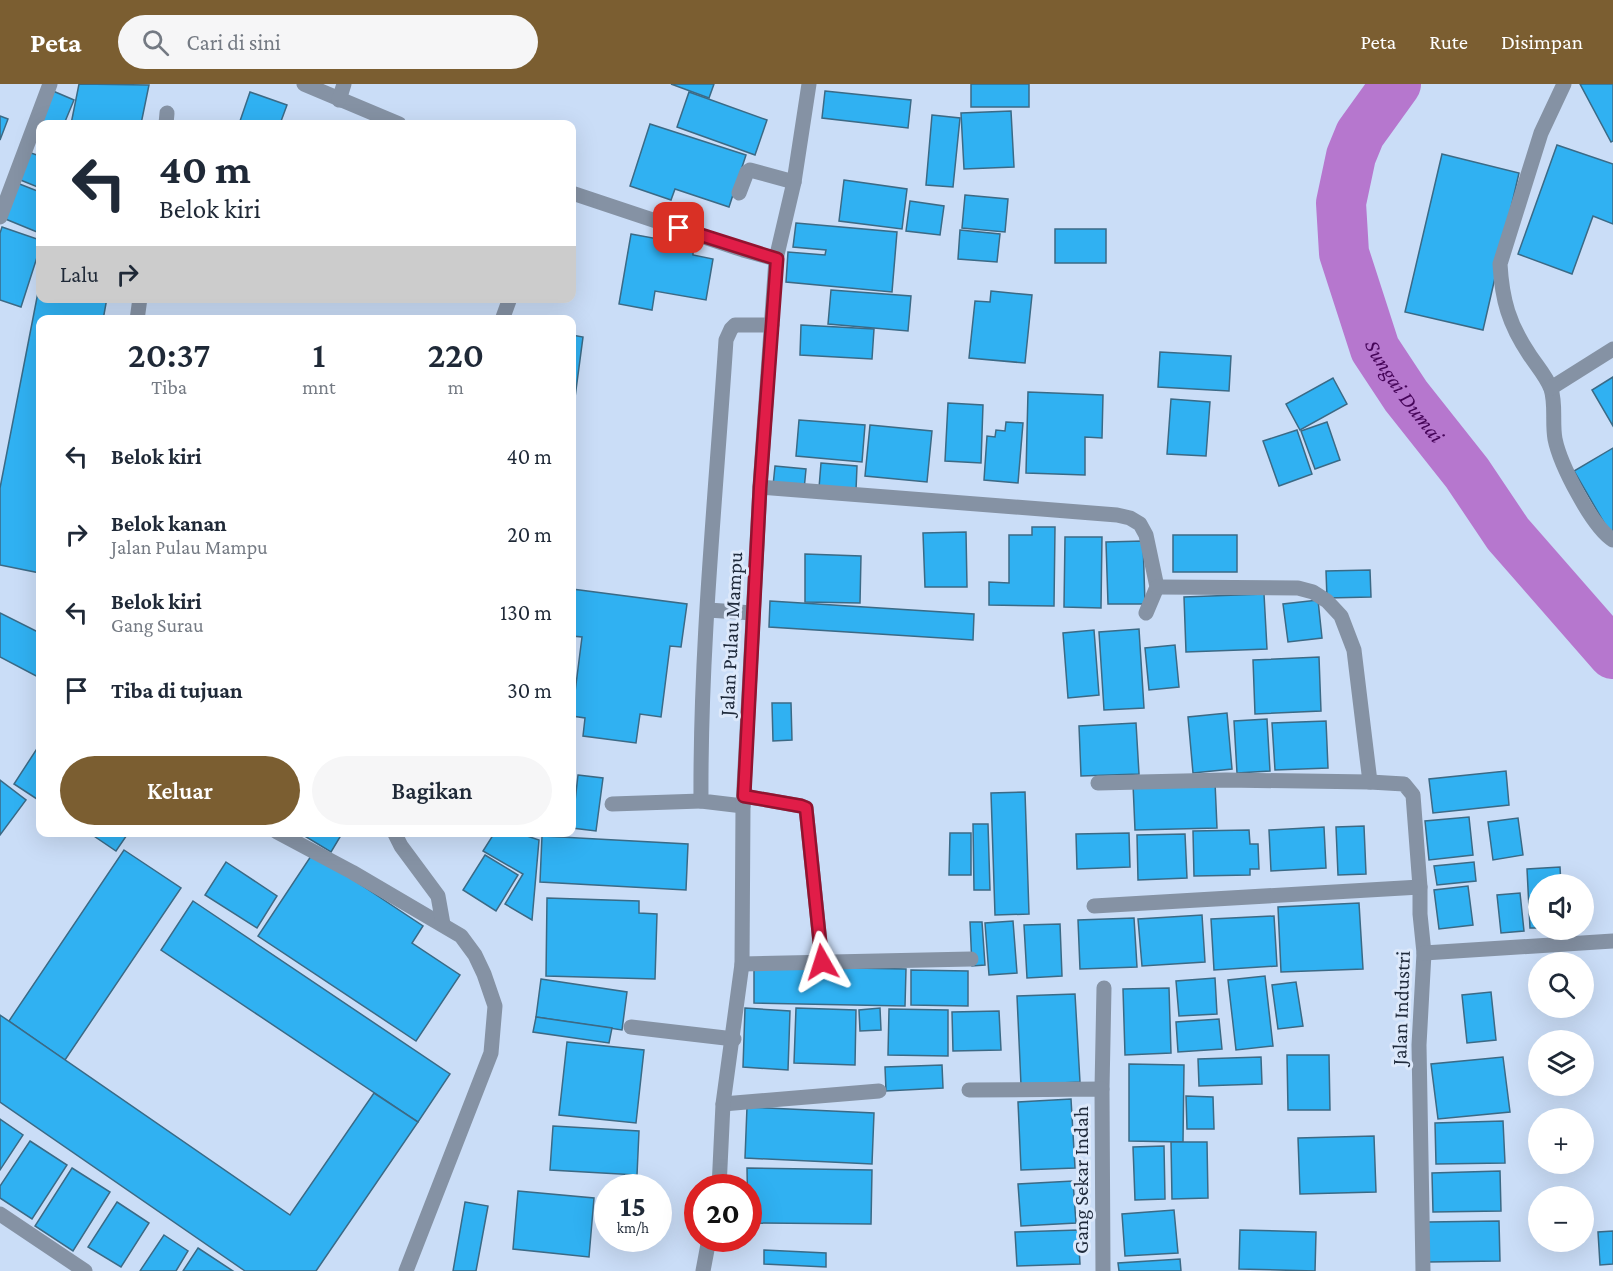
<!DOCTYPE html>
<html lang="id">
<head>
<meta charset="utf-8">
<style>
	body { margin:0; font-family:"Crimson Pro",serif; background:#f6f6f7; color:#1f2937; height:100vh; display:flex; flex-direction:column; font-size:22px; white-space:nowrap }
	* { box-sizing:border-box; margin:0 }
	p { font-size:20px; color:#747a83 }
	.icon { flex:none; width:33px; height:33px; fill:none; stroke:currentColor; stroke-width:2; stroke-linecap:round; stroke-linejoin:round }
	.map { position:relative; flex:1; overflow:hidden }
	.details { position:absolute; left:36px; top:231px; width:540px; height:522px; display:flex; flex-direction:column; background:#fff; border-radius:12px; box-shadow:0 6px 24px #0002 }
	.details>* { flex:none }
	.top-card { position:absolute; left:36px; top:36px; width:540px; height:183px; border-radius:12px; box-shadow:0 6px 24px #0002; background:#fff; color:#1f2937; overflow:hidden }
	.tools { position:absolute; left:1528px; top:790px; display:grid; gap:12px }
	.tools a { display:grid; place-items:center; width:66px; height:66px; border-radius:50%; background:#fff; box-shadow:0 6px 24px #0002; font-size:30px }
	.speed { position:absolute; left:594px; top:1090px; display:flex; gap:12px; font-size:30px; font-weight:700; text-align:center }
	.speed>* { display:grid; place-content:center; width:78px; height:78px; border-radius:50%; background:#fff; box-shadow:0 6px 24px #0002; line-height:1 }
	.speed small { font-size:15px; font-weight:400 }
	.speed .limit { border:9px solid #d22; background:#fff; color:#111 }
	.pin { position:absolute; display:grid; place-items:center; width:51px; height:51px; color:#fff; margin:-26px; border-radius:12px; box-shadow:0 3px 9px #0006 }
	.me { position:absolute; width:66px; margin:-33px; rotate:354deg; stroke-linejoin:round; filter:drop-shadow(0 0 4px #0008) }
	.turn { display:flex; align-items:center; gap:21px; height:126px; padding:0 24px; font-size:27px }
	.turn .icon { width:78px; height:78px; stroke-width:2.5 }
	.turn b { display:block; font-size:42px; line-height:51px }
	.then { display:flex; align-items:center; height:57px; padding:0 24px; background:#0003; gap:12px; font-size:22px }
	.eta { display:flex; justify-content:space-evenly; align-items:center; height:102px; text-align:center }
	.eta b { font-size:36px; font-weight:600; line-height:42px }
	.primary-button { display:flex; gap:12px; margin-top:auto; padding:12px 24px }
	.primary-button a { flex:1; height:69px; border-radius:36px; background:#7b5e31; color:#fff; font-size:24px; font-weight:600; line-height:69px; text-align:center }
	.primary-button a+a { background:#f6f6f7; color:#1f2937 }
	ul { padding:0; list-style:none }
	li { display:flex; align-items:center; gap:18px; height:78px; padding:0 24px }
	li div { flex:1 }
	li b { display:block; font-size:22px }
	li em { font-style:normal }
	header { display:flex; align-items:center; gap:36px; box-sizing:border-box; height:84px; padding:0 30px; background:#7b5e31; color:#fff }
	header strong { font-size:28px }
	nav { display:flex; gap:33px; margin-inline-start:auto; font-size:21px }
	.search { width:420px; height:54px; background:#f6f6f7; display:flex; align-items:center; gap:15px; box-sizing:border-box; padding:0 21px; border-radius:33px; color:#747a83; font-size:22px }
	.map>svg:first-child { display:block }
</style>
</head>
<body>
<header>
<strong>Peta</strong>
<div class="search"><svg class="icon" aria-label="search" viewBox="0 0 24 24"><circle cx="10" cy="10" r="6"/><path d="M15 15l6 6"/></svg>Cari di sini</div>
<nav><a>Peta</a><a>Rute</a><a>Disimpan</a></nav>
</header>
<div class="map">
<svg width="1613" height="1187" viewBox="0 0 1613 1187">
	<rect width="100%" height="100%" fill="#caddf7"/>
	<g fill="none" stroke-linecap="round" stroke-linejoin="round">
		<path stroke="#b677ce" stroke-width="50" id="s1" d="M1396,0L1360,50L1351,72L1341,119L1344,169L1375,265L1406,312L1467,389L1508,450L1613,570"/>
	</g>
	<g fill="#30b1f2" stroke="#3b6a86" stroke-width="1.5">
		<polygon points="79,0 149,1 141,40 71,40"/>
		<polygon points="671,0 714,0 709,14"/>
		<rect x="971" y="0" width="58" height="23"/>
		<polygon points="1580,0 1613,0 1613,57 1611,58"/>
		<polygon points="53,7 74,16 64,40 40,40 40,49 37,48"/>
		<polygon points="825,7 911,16 908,44 822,34"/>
		<polygon points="250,8 287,21 280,40 239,40"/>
		<polygon points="689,8 767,36 755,71 677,43"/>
		<polygon points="1011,27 1014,83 964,85 961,29"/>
		<polygon points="932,31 960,34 953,103 926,101"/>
		<polygon points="0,32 8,35 0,56"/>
		<polygon points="650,40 746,71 729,123 675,105 671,116 630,102"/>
		<polygon points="1557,61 1613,80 1613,140 1593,132 1572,190 1518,170"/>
		<polygon points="28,68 40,72 40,104 18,95"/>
		<polygon points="1442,70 1519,89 1483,246 1405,228"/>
		<polygon points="844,96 907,105 902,145 839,137"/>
		<polygon points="17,99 40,108 40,139 37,148 3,134"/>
		<polygon points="965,111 1008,115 1005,148 962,144"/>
		<polygon points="910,117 944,122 940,151 906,147"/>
		<polygon points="796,139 897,148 892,208 786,198 788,168 825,171 826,166 793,163"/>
		<polygon points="2,143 40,156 40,164 21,223 0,216 0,149"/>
		<rect x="1055" y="145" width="51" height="34"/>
		<polygon points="960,146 1000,150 997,178 958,175"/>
		<polygon points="631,150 664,156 663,161 693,166 693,171 713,175 706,216 655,207 652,226 619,220"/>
		<polygon points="40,198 40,214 107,214 103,236 40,236 40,489 0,481 0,404"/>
		<polygon points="831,206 911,212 908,247 828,240"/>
		<polygon points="991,207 1032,211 1025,279 969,274 975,217 990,218"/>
		<polygon points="801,241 874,245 872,275 800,271"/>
		<polygon points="572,251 583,253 574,321 572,321"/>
		<polygon points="1160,268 1231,272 1229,307 1158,303"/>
		<polygon points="1613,293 1613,342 1592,306"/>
		<polygon points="1333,294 1347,320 1300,346 1286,320"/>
		<polygon points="1028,308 1103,311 1102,354 1085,353 1085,391 1026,389"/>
		<polygon points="1171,315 1210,318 1206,372 1167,370"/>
		<polygon points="948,319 983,321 981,379 945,377"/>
		<polygon points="799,336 865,341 862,378 796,372"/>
		<polygon points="1006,338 1023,339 1018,399 984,396 987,352 995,353 996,346 1005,347"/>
		<polygon points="1327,338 1340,376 1315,385 1301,347"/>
		<polygon points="870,341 932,347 927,398 865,392"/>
		<polygon points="1297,346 1312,390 1279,402 1263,357"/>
		<polygon points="1613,364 1613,448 1610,449 1574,387"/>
		<polygon points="821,379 857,382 856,406 819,404"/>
		<polygon points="775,382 806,385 804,406 773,402"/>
		<polygon points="1032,443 1055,443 1054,522 989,521 989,498 1009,499 1009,451 1032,451"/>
		<polygon points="966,448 967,503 925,503 923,449"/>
		<rect x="1173" y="451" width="64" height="37"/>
		<polygon points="1065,453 1102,453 1101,524 1064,523"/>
		<polygon points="1143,457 1145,520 1108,520 1106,458"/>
		<polygon points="805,470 861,472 860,519 805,518"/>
		<polygon points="1370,486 1371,513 1327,514 1326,487"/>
		<polygon points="572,505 687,520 681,563 670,562 661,633 640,630 636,659 583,652 585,634 572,632 582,553 572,552"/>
		<polygon points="1264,510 1267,565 1186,568 1184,513"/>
		<polygon points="1318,516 1322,554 1288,558 1283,520"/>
		<polygon points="770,517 974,530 973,556 769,543"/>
		<polygon points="0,529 40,549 40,594 0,573"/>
		<polygon points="1139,545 1144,624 1104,626 1099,548"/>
		<polygon points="1094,546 1099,611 1068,614 1063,549"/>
		<polygon points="1175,561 1179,603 1149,606 1145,564"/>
		<polygon points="1319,573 1321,627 1255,630 1253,576"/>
		<polygon points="772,619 791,619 792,656 773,657"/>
		<polygon points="1227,629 1232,685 1193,689 1188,633"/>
		<polygon points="1267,635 1270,687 1237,689 1234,637"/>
		<polygon points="1326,637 1328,684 1275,686 1272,639"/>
		<polygon points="1136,639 1139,690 1081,692 1079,642"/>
		<polygon points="40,660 40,717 14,700"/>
		<polygon points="1506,687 1509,721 1433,729 1429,695"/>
		<polygon points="578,691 603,694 596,747 572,744"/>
		<polygon points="0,696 26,716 0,751"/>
		<polygon points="1215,698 1217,744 1135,746 1133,700"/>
		<polygon points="1025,708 1029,830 995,831 991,709"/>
		<polygon points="1469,733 1473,771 1429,776 1425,737"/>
		<polygon points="1518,734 1523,771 1493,776 1488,738"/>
		<polygon points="973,740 988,740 990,806 974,806"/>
		<polygon points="1364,742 1366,790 1338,791 1336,743"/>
		<polygon points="1324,743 1326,784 1271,787 1269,746"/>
		<polygon points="1249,746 1250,760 1258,760 1259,785 1250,785 1250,791 1194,792 1193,747"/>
		<polygon points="88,748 129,748 116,767"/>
		<polygon points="298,748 343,748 331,768"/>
		<polygon points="495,748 525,748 524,751 539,756 532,836 505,820 523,790 483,767"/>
		<polygon points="950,749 971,749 971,791 949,791"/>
		<polygon points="1129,749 1130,783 1077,785 1076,750"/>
		<polygon points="1185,750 1187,794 1138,796 1137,751"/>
		<polygon points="542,752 688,760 686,806 540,798"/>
		<polygon points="124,766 181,804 65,976 9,937"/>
		<polygon points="313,769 423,842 412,859 460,891 416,957 258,852"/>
		<polygon points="485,771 518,791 496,827 463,806"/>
		<polygon points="226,778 277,812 257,844 205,811"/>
		<polygon points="1474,778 1476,797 1437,801 1434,782"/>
		<polygon points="1560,783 1561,801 1539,801 1539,844 1530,844 1527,785"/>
		<polygon points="1468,802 1473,841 1439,845 1434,806"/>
		<polygon points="1520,809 1524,847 1501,849 1497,811"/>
		<polygon points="547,814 639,817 639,829 657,830 655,895 546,892"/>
		<polygon points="193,817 450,990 418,1038 161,866"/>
		<polygon points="1359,819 1363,885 1281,888 1278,823"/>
		<polygon points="1202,831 1205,878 1142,882 1138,835"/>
		<polygon points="1274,832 1277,882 1214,886 1211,835"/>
		<polygon points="1134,834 1137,883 1080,885 1078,836"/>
		<polygon points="1013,837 1017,889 989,891 985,839"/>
		<polygon points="970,838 982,838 985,881 972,882"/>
		<polygon points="1060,840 1062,892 1027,894 1024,841"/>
		<polygon points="754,882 906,885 905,922 754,919"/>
		<polygon points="911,886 968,887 968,922 911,921"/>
		<polygon points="1265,892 1273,962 1236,966 1228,896"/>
		<polygon points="1215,894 1217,930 1179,932 1176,897"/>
		<polygon points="541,895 627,908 622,946 536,933"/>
		<polygon points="1296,898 1303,942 1278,945 1272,901"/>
		<polygon points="1169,904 1171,969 1125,971 1123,905"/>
		<polygon points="1491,908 1496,956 1467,959 1462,911"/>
		<polygon points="1075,910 1080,998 1021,1001 1017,912"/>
		<polygon points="745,924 790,927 788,986 743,983"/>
		<polygon points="796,924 856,926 855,981 794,979"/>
		<polygon points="880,924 881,946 860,947 859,926"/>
		<polygon points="889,925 948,926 948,972 888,971"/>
		<polygon points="999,927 1001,966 953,967 952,928"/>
		<polygon points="0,931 290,1131 374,1009 418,1038 316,1187 245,1187 0,1018"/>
		<polygon points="536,933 612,944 609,959 533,948"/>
		<polygon points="1219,935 1222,965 1178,968 1176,938"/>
		<polygon points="567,958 644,966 636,1039 559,1031"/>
		<polygon points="1287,971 1329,971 1330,1026 1288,1026"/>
		<polygon points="1261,973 1262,1000 1199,1002 1198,975"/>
		<polygon points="1503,973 1510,1028 1438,1035 1431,980"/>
		<polygon points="1129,980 1184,981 1183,1058 1129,1057"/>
		<polygon points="942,981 943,1004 886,1007 885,983"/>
		<polygon points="1186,1012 1213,1013 1214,1045 1187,1045"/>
		<polygon points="1071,1015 1075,1084 1021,1086 1018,1018"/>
		<polygon points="747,1023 874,1029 872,1080 745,1074"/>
		<polygon points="0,1035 23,1051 0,1086"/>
		<polygon points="1503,1037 1505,1079 1436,1080 1435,1039"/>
		<polygon points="553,1042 639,1047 637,1091 550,1086"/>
		<polygon points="1374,1052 1376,1108 1300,1110 1298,1054"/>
		<polygon points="30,1057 67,1081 32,1135 0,1114 0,1102"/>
		<polygon points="1171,1058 1207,1058 1208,1114 1172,1115"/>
		<polygon points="1164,1062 1165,1115 1135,1116 1133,1063"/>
		<polygon points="72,1084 110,1108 73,1167 35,1142"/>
		<polygon points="747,1084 872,1086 871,1140 748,1139"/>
		<polygon points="1500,1087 1501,1127 1433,1128 1432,1089"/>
		<polygon points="1073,1097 1076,1139 1021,1142 1018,1100"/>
		<polygon points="518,1107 594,1114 589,1173 513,1165"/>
		<polygon points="117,1118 149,1139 121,1183 88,1163"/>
		<polygon points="465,1118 488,1122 476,1187 453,1187"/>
		<polygon points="1174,1126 1178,1169 1125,1172 1122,1130"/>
		<polygon points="1499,1137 1500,1177 1428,1178 1428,1138"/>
		<polygon points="1078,1146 1080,1180 1017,1182 1015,1148"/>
		<polygon points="1240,1146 1316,1148 1315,1187 1239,1185"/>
		<polygon points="1613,1147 1613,1180 1600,1181 1598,1148"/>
		<polygon points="164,1151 188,1167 176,1187 140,1187"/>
		<polygon points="198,1164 233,1187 183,1187"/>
		<polygon points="764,1166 826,1169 826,1183 764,1180"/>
		<polygon points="1180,1175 1181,1187 1119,1187 1118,1179"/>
	</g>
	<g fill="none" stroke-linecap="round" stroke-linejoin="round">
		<g stroke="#8592a4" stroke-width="15">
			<polyline points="166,40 167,29"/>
			<polyline points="739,109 747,88 750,86 794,98"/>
			<polyline points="137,236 140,214"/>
			<polyline points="502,236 510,214"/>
			<polyline points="708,526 753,529"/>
			<polyline points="744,712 801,722 806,724 822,878"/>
			<polyline points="612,720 701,717"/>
			<path d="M743,722L701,717C700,564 716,409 726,256L731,245L735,241H772"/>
			<polyline points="277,748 352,788 461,852 475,871 484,890 495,922 491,969 406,1187"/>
			<polyline points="394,748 401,762 438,812 443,840"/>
			<polyline points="742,880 971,875"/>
			<polyline points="631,943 734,955"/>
			<polyline points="1102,1005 1104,904"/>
		</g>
		<g stroke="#8592a4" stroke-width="15">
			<polyline points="304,0 399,40"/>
			<path d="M1564,0L1541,49L1500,180C1502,216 1509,240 1529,270C1536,281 1547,293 1551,305C1556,320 1552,339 1555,355C1560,380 1592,443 1613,456"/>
			<polyline points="339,16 344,0"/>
			<polyline points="572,109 743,166 776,175"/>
			<polyline points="0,133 50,0"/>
			<polyline points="1551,304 1613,265"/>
			<polyline points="760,403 1117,431 1130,434 1140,440 1146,451 1157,503 1146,529"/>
			<polyline points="1157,503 1298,504 1313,508 1327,517 1341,532 1354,566 1370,698"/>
			<polyline points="1098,699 1226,696 1370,698 1404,700 1413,711 1420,803 1420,830 1424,869 1419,961 1423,1187"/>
			<polyline points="1094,822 1420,803"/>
			<polyline points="1424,869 1613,857"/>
			<polyline points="969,1006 1102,1005 1103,1187"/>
			<polyline points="723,1020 879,1007"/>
			<polyline points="719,1104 723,1020 742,880 743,722 760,403 776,175 794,98 809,0"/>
			<polyline points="0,1130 85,1187"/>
			<polyline points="703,1187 709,1155"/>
		</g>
	</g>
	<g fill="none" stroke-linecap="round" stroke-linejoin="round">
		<defs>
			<polyline id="route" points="679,144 777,175 760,404 744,712 801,722 806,724 822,878"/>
		</defs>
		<use href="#route" stroke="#92132f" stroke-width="15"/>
		<use href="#route" stroke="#e11d48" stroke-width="10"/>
	</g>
	<g text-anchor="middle" stroke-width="6" stroke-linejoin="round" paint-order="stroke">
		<g font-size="21" fill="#1f2a3b" stroke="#dde9fb">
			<text transform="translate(731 550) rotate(-87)" y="7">Jalan Pulau Mampu</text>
			<text transform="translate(1401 924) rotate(-88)" y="7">Jalan Industri</text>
			<text transform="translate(1081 1096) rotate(-90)" y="7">Gang Sekar Indah</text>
		</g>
		<g font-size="22" font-style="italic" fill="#460559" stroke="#dde9fb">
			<text dy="8" stroke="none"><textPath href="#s1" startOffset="336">Sungai Dumai</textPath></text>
		</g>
	</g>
</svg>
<div class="tools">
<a><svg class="icon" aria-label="sound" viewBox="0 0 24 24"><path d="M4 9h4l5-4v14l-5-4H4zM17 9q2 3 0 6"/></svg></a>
<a><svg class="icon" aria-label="search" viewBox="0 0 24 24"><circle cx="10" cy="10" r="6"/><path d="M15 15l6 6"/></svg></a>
<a><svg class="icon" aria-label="layers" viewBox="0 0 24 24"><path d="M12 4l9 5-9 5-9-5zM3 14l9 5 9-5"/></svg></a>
<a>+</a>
<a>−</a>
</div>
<div class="speed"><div>15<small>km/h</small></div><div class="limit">20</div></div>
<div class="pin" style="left:679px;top:144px;background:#d93025"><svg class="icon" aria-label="arrive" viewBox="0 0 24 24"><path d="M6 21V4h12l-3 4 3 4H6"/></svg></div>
<svg class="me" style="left:822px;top:878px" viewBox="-20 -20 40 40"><path d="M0-17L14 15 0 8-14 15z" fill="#e11d48" stroke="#fff" stroke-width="4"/></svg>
<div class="top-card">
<div class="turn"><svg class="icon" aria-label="left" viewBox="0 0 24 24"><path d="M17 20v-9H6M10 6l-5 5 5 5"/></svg><div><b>40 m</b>Belok kiri</div></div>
<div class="then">Lalu<svg class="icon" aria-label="right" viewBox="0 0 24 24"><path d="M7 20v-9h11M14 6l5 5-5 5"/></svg></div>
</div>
<section class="details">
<div class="eta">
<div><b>20:37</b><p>Tiba</p></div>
<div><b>1</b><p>mnt</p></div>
<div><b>220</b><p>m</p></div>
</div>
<ul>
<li><svg class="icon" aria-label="left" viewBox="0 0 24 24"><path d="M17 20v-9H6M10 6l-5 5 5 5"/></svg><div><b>Belok kiri</b></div><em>40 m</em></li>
<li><svg class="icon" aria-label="right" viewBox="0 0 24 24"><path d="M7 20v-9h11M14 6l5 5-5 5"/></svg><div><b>Belok kanan</b><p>Jalan Pulau Mampu</p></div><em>20 m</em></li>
<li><svg class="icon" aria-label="left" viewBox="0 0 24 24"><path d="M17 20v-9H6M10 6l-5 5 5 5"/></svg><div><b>Belok kiri</b><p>Gang Surau</p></div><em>130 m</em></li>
<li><svg class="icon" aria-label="arrive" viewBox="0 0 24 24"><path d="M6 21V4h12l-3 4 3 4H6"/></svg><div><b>Tiba di tujuan</b></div><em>30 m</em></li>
</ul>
<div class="primary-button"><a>Keluar</a><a>Bagikan</a></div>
</section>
</div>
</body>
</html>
